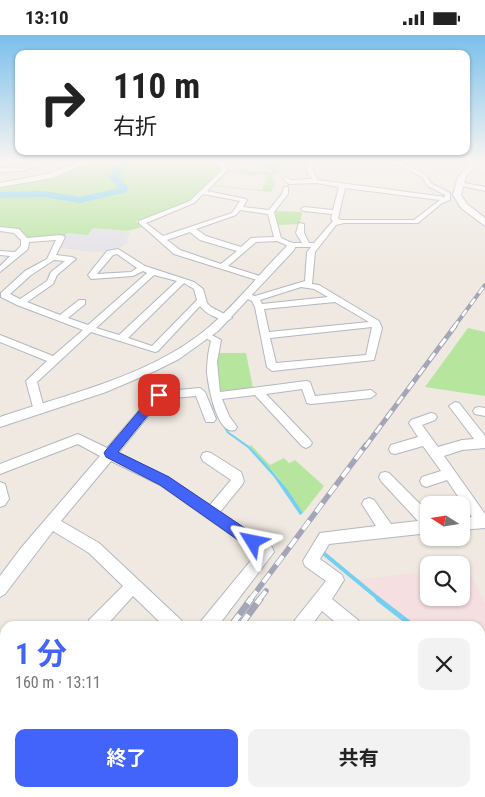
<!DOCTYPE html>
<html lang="ja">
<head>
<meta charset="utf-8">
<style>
	body { margin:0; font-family:"Roboto Condensed","Noto Sans JP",sans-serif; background:#f2f2f2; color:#222; height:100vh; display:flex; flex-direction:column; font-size:19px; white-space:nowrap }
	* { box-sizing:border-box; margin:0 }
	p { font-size:16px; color:#767676 }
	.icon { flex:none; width:28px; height:28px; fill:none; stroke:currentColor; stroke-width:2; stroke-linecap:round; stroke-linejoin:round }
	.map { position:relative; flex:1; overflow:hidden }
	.sheet { position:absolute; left:0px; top:586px; width:485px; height:176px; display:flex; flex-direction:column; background:#fff; border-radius:15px 15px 0 0; box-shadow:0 1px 4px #0004 }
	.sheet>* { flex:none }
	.top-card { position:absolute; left:15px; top:15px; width:455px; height:105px; border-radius:10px; box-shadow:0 1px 4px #0004; background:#fff; color:#222; overflow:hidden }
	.needle { width:32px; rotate:282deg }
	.fabs { position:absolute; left:420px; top:461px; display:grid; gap:10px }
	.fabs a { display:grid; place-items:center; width:50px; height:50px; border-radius:10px; background:#fff; box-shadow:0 1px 4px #0004; font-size:25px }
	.pin { position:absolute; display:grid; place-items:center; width:42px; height:42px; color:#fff; margin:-21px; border-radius:10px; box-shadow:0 2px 8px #0006 }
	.me { position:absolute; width:55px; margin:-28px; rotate:305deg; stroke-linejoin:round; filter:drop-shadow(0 0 4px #0008) }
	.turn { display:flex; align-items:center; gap:18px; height:105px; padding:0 15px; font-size:22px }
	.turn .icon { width:65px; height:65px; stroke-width:2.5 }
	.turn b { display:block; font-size:35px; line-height:42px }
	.round { display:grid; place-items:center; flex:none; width:52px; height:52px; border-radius:10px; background:#f2f2f2 }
	.summary { display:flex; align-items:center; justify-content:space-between; height:85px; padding:0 15px }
	h1 { font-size:30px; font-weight:700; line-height:38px; color:#4264fb }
	.action { display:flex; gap:10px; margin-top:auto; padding:10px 15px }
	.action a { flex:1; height:58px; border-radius:10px; background:#4264fb; color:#fff; font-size:20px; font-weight:700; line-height:58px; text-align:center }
	.action a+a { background:#f2f2f2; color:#222 }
	.status { display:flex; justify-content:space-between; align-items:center; height:35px; padding:0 25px; background:#fff; direction:ltr }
	.status svg { height:14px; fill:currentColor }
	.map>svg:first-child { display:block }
</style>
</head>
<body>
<div class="status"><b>13:10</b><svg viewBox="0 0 49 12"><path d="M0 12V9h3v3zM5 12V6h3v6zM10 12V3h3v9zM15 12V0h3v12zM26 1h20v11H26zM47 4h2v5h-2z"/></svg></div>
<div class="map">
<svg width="485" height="762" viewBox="0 0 485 762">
	<rect width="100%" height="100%" fill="#efe9e1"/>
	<polygon fill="#e3e1e8" points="93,193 130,197 127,203 128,208 113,216 92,217 59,213 67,198 88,200"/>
	<polygon fill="#f5dfe0" points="465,528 485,568 485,694 480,686 480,591 415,591 355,545 429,536 429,562 461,562 461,530 458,530"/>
	<g fill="#b6e59e" fill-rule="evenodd">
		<polygon points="97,126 201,126 218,129 222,134 190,166 161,179 136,186 142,192 127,196 93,193 88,200 67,198 65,201 29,203 18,195 0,193 0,153 57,142"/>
		<path d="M227,126H276L279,128V138H272L275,149L271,157L213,151L214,147L226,138H252L228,137L224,129L229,136H239L240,133H247V136L272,137V134H267L266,131H260L261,128H225ZM226,138H237L255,141V139H265L267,143L262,155L213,150L216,146Z"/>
		<polygon points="275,176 302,177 300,189 278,190"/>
		<polygon points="468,293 485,297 485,361 425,352"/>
		<polygon points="216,318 246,318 253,353 221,357 218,354"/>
		<polygon points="251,410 270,430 284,423 289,428 295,425 324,451 303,478 277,441 249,411"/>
	</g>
	<polygon fill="#75cff0" points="214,365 224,389 229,397 249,411 268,431 287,454 303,478 300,480 274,442 248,413 227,398 213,373 212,366"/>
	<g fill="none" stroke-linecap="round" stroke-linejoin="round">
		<polyline stroke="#75cff0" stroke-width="4" points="322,517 380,565"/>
		<g stroke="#75cff0" stroke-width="5">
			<polyline points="378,564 413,591"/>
			<polyline points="480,690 485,699"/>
		</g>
		<polygon fill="#75cff0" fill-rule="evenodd" points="122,126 131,126 119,139 119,142 128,152 127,157 80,168 44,162 0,163 0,157 44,156 80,162 119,153 109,143 112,136"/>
		<defs>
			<g id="minor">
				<polygon points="41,126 50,126 22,136 0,137 0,133 22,132"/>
				<path d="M205,126L224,128L228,135L207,156L246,164L247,165L243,172L269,175L282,159L284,152H288V159L274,177L281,203L292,208H302L296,198L299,188L304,189V198L309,208H314L333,186L331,184L332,179L304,176L301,174L304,172L333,175L339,152L316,148L289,149L283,144L286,142L291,145L312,144L307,137L309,126H316L313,129V137L318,145L445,162V160L428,151L422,142L390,126H398L426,140L432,149L450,158V165L442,168L418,188H344L336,190L315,217L312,249L319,250L379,286L382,293L374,325L272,336L267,332L255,272L252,266L241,261L245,258L255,261L305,246L307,217L311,212H291L277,206L256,207L228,231L263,242L264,244L260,246L174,219L139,188V186L190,166L222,135L220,130ZM345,153L440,165L414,185H340L338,183ZM203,159L240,166L232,178L163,201L146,188L194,168ZM240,175L268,179L274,202L251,203L241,212L206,201L196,194L236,180ZM190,197L200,205L237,216L221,229L180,215L167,205ZM301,252L314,254L328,262L262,269L260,265ZM335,267L369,287L269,297L264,274ZM372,292L366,320L276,328L270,303Z"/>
				<polygon points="460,147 485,152 485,156 458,150 458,148"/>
				<path d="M0,192L19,194L27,203L61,200L65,202L56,220L72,222L76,224L57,240L53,249L27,267L60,280L79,265H85V269L68,283L88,290L147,238L143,236L133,241L91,244L88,240L107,216L118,214L145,231L194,247L203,254L207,268L211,272L232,283L227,286C217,283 207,280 200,271L158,316L155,317L91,297L37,347L44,373L38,377L34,376L26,346L47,326L0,307V300L53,321L83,295L17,270L1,262V258L25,236L47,224L56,205L29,207L28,214L0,237V231L10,221L0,220V216L15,217L21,211V205L14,198L0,196ZM117,219L137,233L131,237L97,239L113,220ZM54,225L65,226L51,237L47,246L20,264L10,259L31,240ZM154,240L177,246L119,300L96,293ZM184,248L194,254L197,265L152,311L128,303Z"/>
				<path d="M206,297L221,305L217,327L220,357L306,346L310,347L315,361L371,355L376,359L371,363L311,369L307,368L302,354L266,359L310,405L312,408L310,411L306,413L302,411L255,360L222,364L229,381L237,392L235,395C217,401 208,350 207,337C207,327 208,317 211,306L201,300Z"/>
				<polygon points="200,353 205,357 216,384 214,387 206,387 196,361 162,364 118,418 168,442 210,470 231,445 203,426 201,422 203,418 207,417 211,418 241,437 244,446 242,450 220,477 272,512 274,517 218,591 200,591 202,585 257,518 160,450 111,426 61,486 99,508 181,585 183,591 164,591 133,561 106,591 87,591 89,585 123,551 89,518 53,496 5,559 0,562 0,541 21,513 100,421 78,409 0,439 0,429 78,399 107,413 155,357"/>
				<polygon points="455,367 459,368 485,401 485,413 462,415 444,421 485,479 485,493 461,495 461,483 472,482 447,445 426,452 422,450 420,446 422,442 441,436 423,411 395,419 391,418 389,414 391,410 418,402 409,388 411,385 431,378 435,379 437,382 435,385 422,390 438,412 462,405 474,404 449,371"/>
				<polygon points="479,372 485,373 485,381 475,379 473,376 475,373"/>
				<polygon points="385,437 389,438 429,478 429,498 329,509 320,524 342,540 344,545 332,564 358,585 360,591 340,591 322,576 311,591 293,591 295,585 326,546 305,531 303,526 320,498 376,491 362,469 364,465 369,463 374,465 391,489 418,486 381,446 379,442 381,438"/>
				<polygon points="0,447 5,449 9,464 5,470 0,472"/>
				<polygon points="5,678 5,700 0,702 0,680"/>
				<polygon points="480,710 485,712 485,737 480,735"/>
				<polygon points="67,758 89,758 87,762 65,762"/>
				<polygon points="187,758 209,758 207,762 185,762"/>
				<polygon points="316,758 337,758 335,762 314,762"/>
				<polygon points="421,758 442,758 444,762 423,762"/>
			</g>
			<g id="tertiary">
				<polygon points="81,126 92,126 52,143 0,152 0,148 47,139"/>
				<path d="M291,207L296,210L294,215L218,296L179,324L155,336L106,357L0,392V382C68,359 146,342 203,297C234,272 258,240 286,212L288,208Z"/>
			</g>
			<polygon id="secondary" points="472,126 479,126 466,142 461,160 467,169 485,183 485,191 461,173 453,160 458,142"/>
		</defs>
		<use href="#minor" stroke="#b4b7c1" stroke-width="2"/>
		<use href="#tertiary" stroke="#b4b7c1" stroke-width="2"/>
		<use href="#secondary" stroke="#b4b7c1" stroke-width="2"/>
		<use href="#minor" fill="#fff" fill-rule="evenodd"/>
		<use href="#tertiary" fill="#fff" fill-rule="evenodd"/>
		<use href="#secondary" fill="#fff" fill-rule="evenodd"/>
		<defs>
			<polyline id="rail-far3" points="454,292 485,250"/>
			<polyline id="rail-far2" points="365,412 455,291"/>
			<g id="rail-far1">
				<polyline points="250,565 366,410"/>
				<polyline points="259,565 266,556"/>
			</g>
			<g id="rail">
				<polyline points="231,591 251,564"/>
				<polyline points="240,591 260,564"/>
				<polyline points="104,762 107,758"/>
				<polyline points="116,762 120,758"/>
			</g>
		</defs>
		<use href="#rail-far3" stroke="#a3a6b8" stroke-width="4"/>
		<use href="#rail-far2" stroke="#a3a6b8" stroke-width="5"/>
		<use href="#rail-far1" stroke="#a3a6b8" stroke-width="5.5"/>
		<use href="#rail" stroke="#a3a6b8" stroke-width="7"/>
		<use href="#rail-far3" stroke="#fff" stroke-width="2.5" stroke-dasharray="7" stroke-linecap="butt"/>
		<use href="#rail-far2" stroke="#fff" stroke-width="3" stroke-dasharray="9" stroke-linecap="butt"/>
		<use href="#rail-far1" stroke="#fff" stroke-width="4" stroke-dasharray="11" stroke-linecap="butt"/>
		<use href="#rail" stroke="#fff" stroke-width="5" stroke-dasharray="14" stroke-linecap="butt"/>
	</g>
	<linearGradient id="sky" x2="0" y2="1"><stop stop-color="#7abfeb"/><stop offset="0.54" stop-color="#f8f5f2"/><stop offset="1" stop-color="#f8f5f2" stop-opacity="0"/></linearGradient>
	<rect width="485" height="233" fill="url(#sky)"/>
	<polygon fill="#4264fb" stroke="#2b41a3" points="159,356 162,357 164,360 162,363 118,417 169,442 258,502 260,507 258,512 253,514 248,512 160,450 106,422 104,418 106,415 155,357"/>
</svg>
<div class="fabs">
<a><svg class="needle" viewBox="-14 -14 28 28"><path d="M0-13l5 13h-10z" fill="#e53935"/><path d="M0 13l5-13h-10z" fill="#767676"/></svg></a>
<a><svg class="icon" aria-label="search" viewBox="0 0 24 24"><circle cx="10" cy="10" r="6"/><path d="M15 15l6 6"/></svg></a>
</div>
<div class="pin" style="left:159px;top:360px;background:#d93025"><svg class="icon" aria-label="arrive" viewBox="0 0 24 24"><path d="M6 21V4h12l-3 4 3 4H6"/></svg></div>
<svg class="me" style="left:253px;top:507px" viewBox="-20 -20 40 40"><path d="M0-17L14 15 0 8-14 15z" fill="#4264fb" stroke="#fff" stroke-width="4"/></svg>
<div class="top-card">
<div class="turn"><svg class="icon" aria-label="right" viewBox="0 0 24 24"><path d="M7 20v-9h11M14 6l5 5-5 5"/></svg><div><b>110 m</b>右折</div></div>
</div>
<section class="sheet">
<div class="summary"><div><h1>1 分</h1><p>160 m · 13:11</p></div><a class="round"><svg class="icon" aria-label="close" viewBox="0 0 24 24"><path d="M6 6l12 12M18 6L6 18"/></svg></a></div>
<div class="action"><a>終了</a><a>共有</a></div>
</section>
</div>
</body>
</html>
